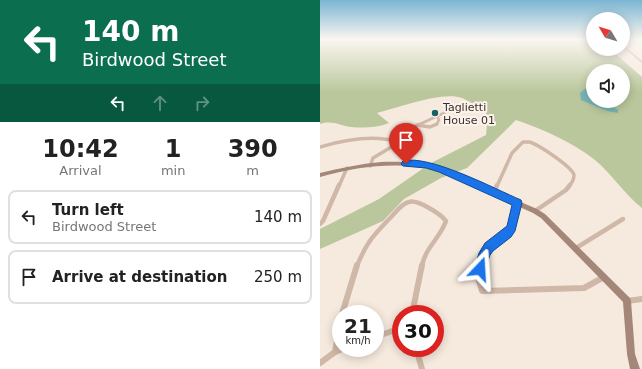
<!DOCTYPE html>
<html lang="en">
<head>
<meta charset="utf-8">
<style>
	body { margin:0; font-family:"DejaVu Sans",sans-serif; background:#f2f2f2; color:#222; height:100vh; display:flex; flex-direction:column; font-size:15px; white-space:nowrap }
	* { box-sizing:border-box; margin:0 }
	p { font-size:13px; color:#767676 }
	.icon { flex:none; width:22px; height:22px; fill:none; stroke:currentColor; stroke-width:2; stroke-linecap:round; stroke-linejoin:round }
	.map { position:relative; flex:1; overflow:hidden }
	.panel { display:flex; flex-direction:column; background:#fff; width:320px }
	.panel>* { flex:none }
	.top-card { background:#0b6e4f; color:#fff; overflow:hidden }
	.needle { width:26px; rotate:308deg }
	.tools { position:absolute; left:266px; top:12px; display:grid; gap:8px }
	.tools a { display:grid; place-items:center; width:44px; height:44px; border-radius:50%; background:#fff; box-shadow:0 2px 10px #0003; font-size:20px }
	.speed { position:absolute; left:12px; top:305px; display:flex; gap:8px; font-size:20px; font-weight:700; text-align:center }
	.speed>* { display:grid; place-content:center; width:52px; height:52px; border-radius:50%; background:#fff; box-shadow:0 2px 10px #0003; line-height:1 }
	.speed small { font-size:10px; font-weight:400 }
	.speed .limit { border:6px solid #d22; background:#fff; color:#111 }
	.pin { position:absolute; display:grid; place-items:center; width:34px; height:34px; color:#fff; margin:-41px -17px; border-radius:50% 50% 50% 0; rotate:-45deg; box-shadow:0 0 4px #0007 }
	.pin .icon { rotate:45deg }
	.me { position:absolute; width:44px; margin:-22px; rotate:20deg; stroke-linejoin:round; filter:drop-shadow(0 0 3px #0008) }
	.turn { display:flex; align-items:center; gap:14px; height:84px; padding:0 16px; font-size:18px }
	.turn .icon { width:52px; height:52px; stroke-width:2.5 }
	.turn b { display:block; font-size:28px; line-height:34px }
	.lanes { display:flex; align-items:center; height:38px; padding:0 16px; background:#0003; justify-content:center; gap:20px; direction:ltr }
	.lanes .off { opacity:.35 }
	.eta { display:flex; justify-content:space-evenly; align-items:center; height:68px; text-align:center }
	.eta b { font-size:24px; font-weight:600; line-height:28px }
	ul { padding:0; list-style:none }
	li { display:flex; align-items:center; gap:12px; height:54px; margin:0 8px 6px; padding:0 8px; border:2px solid #e0e0e0; border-radius:8px }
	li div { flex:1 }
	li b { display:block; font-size:15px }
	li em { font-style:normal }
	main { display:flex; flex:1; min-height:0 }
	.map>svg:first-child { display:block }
</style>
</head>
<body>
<main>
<section class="panel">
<div class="top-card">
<div class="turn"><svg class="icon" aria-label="left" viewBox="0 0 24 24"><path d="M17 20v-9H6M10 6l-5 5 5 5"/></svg><div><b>140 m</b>Birdwood Street</div></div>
<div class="lanes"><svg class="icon" aria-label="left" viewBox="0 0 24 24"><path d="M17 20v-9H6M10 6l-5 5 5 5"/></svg><svg class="icon off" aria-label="ahead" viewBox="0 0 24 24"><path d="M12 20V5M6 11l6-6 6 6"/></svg><svg class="icon off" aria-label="right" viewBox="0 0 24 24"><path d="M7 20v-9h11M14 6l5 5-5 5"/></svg></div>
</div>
<div class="eta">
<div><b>10:42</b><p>Arrival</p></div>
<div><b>1</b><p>min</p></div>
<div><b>390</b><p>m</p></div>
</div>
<ul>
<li><svg class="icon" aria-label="left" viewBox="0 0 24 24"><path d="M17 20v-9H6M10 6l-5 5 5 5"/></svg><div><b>Turn left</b><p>Birdwood Street</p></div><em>140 m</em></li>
<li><svg class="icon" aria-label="arrive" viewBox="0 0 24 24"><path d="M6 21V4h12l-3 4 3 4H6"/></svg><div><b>Arrive at destination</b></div><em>250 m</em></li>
</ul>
</section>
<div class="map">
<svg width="322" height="369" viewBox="0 0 322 369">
	<rect width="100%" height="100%" fill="#f6eade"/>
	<path fill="#bac79c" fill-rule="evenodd" d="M0,40H273V49H290L322,77V208C304,194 292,174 275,160C251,141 224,130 196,120L147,168L121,178L84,199L63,221L0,249V229L59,199L111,163L166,135L168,115C160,109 152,102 142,98C122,91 78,108 57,113L69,123C57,128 43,128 31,127C18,125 13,120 0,124ZM273,71H303V101H273Z"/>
	<path fill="#79b6b6" d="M266,88L273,89V91L268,95C272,104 290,103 298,110V113L287,111L261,100L260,93Z"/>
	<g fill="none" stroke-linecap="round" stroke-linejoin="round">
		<g stroke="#d0b8a8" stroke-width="2">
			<polyline points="313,40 322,42"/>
			<polyline points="303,46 322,62"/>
		</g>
		<g stroke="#d0b8a8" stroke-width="2.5">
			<polyline points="98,125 141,105"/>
			<polyline points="116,125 119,120 117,116"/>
		</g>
		<g stroke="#d0b8a8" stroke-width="3.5">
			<polyline points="97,125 110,127 117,124"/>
			<path d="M0,147C24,140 53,134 78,142"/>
			<polyline points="50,166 53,158 73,146 91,128 100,124"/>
			<polyline points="19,186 27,168"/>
			<path d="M177,186L192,153L203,142C205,142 207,142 209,142C218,144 252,167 254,175C254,180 252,183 249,186"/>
		</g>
		<g stroke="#d0b8a8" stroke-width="4.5">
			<polyline points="174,193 177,185"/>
			<polyline points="215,211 246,190 250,185"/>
			<polyline points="0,224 3,221 19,185"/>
			<polyline points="256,248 303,219"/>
			<path d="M37,266C47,241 54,235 72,216C77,211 81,204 89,202C97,199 121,214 126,221C120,238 105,248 102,266"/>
			<path d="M160,266C166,240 183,244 192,228C196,220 194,211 198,203"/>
		</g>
		<g stroke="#d0b8a8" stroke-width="6">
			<polyline points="160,265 159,281 162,291 264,288 284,277"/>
			<polyline points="307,301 322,299"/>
			<polyline points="22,314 37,265"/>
			<polyline points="92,314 102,265"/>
			<polyline points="55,337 81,328"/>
			<polyline points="96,348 102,369"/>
			<polyline points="15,352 21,320"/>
			<polyline points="0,363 15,352 25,348"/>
		</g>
		<path fill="#a48779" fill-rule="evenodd" d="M61,162C83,161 103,163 124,169L217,209L225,214L310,298L311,301L315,354L320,369H310L307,354L303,302L221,218L213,213L120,171C80,161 40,166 0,177V173C20,168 40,164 61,162Z"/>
	</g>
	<linearGradient id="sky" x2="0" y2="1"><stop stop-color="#7bb5d4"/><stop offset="0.43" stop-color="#fbf6f0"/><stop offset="1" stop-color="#fbf6f0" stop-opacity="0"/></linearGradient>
	<rect width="322" height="92" fill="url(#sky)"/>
	<path fill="#1a73e8" stroke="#114b97" d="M83,161C109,154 175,189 201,200L202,203L195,231L191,237L173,251L170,255L164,273L160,275L155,273L154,269L159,253L165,243L187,226L192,205L119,172L106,168L83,166L81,164Z"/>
	<circle fill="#196163" stroke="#fcf4ec" stroke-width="1.5" cx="115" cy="113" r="4"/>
	<g text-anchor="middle" stroke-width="4" stroke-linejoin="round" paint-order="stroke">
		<g font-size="11" fill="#3c2e29" stroke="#fcf4ec" text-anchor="start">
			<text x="123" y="111">Taglietti<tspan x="123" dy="13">House 01</tspan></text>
		</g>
	</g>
</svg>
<div class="tools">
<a><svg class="needle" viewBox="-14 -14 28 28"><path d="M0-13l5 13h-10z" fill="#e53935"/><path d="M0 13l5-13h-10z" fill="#767676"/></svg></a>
<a><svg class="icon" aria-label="sound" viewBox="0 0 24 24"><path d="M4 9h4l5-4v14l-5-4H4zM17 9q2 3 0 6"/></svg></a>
</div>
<div class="speed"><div>21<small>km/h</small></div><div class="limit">30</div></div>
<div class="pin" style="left:86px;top:164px;background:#d93025"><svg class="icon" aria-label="arrive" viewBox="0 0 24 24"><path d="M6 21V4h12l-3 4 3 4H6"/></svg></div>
<svg class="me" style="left:160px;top:269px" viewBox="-20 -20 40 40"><path d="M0-17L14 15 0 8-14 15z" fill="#1a73e8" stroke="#fff" stroke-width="4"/></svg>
</div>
</main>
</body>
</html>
